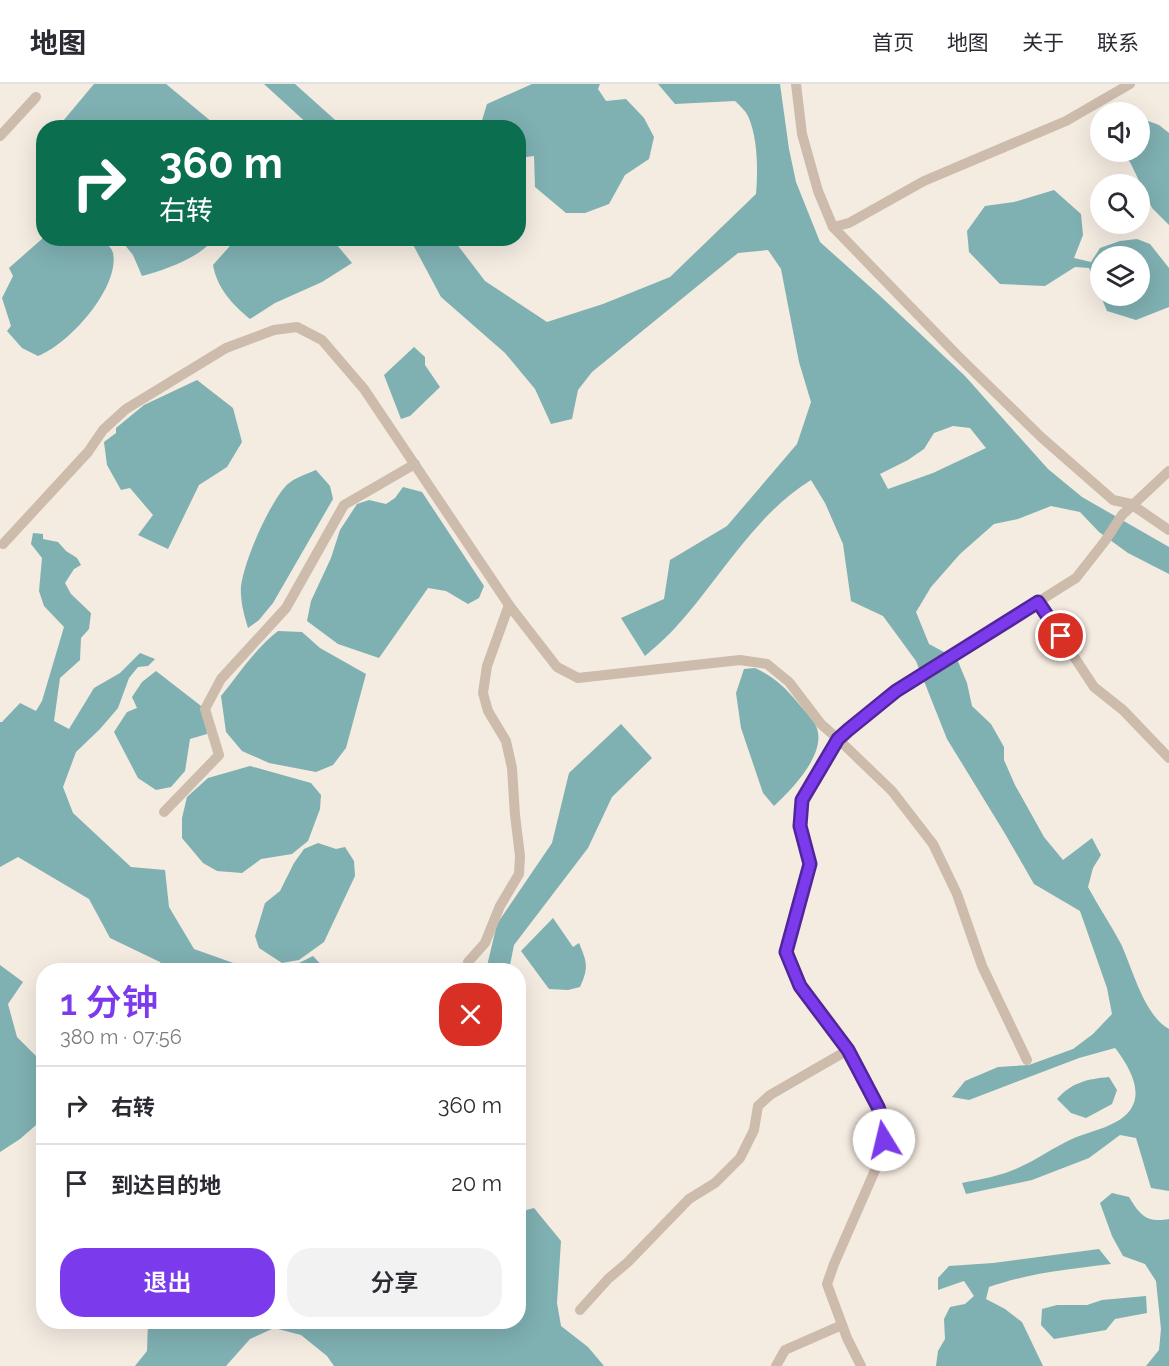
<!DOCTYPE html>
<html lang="zh">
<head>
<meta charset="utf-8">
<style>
	body { margin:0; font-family:Raleway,"Noto Sans SC",sans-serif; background:#f2f2f3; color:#2b2b33; height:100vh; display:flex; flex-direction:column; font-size:22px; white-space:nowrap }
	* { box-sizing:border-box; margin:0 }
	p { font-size:20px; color:#7c7c81 }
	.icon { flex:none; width:33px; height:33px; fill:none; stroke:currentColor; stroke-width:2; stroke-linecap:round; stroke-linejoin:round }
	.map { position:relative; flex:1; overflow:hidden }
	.details { position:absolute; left:36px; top:879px; width:490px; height:366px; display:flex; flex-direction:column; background:#fff; border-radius:24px; box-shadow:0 6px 24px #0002 }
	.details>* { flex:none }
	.top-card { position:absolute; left:36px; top:36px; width:490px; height:126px; border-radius:24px; box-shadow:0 6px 24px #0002; background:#0b6e4f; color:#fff; overflow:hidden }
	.buttons { position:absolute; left:1090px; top:18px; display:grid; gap:12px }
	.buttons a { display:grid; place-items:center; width:60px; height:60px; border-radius:50%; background:#fff; box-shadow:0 6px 24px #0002; font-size:30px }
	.pin { position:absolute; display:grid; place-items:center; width:51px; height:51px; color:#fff; margin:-26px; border:3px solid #fff; border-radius:50%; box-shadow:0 2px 6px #0007 }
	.me { position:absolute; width:66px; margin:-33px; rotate:351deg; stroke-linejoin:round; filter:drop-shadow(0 0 4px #0008) }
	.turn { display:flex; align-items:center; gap:21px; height:126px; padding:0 24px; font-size:27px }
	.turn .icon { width:78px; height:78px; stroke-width:2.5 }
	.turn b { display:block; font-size:42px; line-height:51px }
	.round { display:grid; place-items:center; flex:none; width:63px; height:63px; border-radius:24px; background:#f2f2f3 }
	.head { display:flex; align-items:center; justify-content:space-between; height:102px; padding:0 24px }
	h1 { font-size:36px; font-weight:600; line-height:45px; color:#7c3aed }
	.primary-button { display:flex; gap:12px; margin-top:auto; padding:12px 24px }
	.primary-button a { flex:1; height:69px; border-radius:24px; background:#7c3aed; color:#fff; font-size:24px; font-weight:600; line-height:69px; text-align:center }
	.primary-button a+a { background:#f2f2f3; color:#2b2b33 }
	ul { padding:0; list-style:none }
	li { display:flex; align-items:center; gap:18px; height:78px; padding:0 24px; border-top:2px solid #e1e1e2 }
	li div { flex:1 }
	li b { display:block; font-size:22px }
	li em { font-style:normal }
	header { display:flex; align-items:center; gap:36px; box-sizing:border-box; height:84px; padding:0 30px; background:#fff; border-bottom:2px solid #e1e1e2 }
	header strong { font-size:28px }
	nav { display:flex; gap:33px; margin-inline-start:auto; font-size:21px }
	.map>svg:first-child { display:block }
</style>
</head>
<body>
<header>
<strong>地图</strong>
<nav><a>首页</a><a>地图</a><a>关于</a><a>联系</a></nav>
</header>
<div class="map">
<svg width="1169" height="1282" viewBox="0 0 1169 1282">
	<rect width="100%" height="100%" fill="#f4ebe1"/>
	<g fill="#7fb0b2" fill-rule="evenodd">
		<polygon points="94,0 166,0 218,43 58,43"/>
		<polygon points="264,0 295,0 343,43 311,43"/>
		<polygon points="532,0 600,0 598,5 606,17 626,15 644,34 654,53 649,75 625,91 609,120 585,129 566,129 535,103 534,72 519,74 519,44 480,43 487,20"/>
		<path d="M658,0H780L789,65L796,98L820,158L878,210L965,292L1048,385L1082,413L1169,463V490L1128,469L1099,448L1080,428L1051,422L1018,435L994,440L960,470L931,503L916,528L929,560L957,575L967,599L972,622L991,640L1004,663V676L1015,701L1044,753L1063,776L1092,754L1101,771L1093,784L1088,803C1098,822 1111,841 1121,860C1133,886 1144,931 1169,945V1107L1151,1104L1136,1054L1120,1051L1089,1074L1032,1096L966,1110L962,1099C981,1095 1002,1092 1020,1083C1038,1075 1054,1063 1072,1055C1090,1047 1122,1042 1132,1023C1143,1004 1126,978 1115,964L1079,974L969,1016L952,1013L965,997L998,983L1029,981L1073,965L1093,950L1112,930L1107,904L1080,827L1034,800L1004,748L947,655L916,577L883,532L851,517L843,460L825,419L811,396C754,431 720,495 675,544C666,554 655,563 645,572L621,534L664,515L670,476L727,442L797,360L811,318L799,278L781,185L768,166L738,169L592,288L578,306L572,335L551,340L535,305L505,269L441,213L410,155H453L485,197L547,238L603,220L670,193L756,110C758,86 758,54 748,32C745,26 740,22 735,17L675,20ZM953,342L970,344L986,364L933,389L888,405L880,390L908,376L924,365L934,349Z"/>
		<polygon points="1140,34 1159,41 1169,49 1169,141 1152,124 1130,78 1118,68 1140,68"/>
		<path d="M1054,106L1081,130L1083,151L1074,174L1091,178L1100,164L1120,157L1137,155L1150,160L1169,184V223L1136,236L1107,227L1089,184L1075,183L1045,202L1000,200L969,168L967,147L985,122L1014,118ZM1101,172H1140V212H1101Z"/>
		<path d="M43,154L102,155C106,159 112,164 113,169C120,204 68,261 38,272L22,264L7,247L11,242L2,214L13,192L9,184Z"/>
		<path d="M237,154L332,155L352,179L322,198L275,219L250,235C232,220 217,204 213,181Z"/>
		<path d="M120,155H214C199,174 165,186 142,192L133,171Z"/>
		<polygon points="414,263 425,273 425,281 440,303 410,332 401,335 384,291"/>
		<polygon points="197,296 233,324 242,358 227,383 199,401 168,465 138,451 153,431 130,404 121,406 107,381 104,358 116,349 116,344 144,321"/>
		<path d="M316,386L330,402L333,415L273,519L259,536L248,544C244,531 240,516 241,502C245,475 267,425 284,404C292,394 305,391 316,386Z"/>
		<polygon points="403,403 422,408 484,502 479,514 468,520 446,507 428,504 379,574 338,560 307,537 311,517 331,474 340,446 357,420 369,416 386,420 395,414"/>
		<polygon points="33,449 43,450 43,455 58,458 66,467 77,474 81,481 74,485 65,499 71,510 91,529 89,545 81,554 80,576 60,594 54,637 69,645 94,604 120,589 140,569 155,575 148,582 138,583 129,594 118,624 100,645 76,668 63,703 73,729 131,783 165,786 169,823 194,865 253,886 165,886 160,878 110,854 89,815 18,773 0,783 0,638 2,638 20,619 36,627 42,617 64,543 44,522 39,507 42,474 31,460"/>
		<path d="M278,547L302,548L320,564L366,590L346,664L333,681L316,688L269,679L242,667L226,648L221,612C240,589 254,566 278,547Z"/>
		<path d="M755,584C773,592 785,603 798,619C803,625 811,633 815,640C830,667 792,705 774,722L763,709L741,644L736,609L744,585Z"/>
		<polygon points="156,587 205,625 207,650 190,655 185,687 171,703 156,706 138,694 114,648 127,628 137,624 132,613 142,598"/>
		<polygon points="621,640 652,674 612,713 588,764 514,861 509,886 486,886 497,840 552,759 569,689"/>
		<polygon points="250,682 311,699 321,711 320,725 308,757 292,770 261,775 242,789 217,787 203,779 182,754 182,734 187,713 208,694"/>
		<polygon points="318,759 336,765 345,763 354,777 355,792 324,858 299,876 282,879 259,864 255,852 265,819 280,807 294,779 304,765"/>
		<path d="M553,834L573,863L579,859C587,878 589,884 580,903L568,906L549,905L521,867Z"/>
		<polygon points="313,872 326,886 285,886"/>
		<polygon points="0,881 23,898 8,920 17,953 44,980 43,1035 20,1055 0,1068"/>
		<path d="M1109,993L1117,1006L1112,1020L1086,1034L1071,1029L1057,1015C1072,998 1088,995 1109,993Z"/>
		<path d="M1112,1109L1129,1113C1140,1131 1146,1139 1169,1135V1282H1146L1159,1266L1161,1245L1156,1197L1145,1180L1123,1172L1112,1152L1100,1119Z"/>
		<polygon points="534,1124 561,1157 557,1219 561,1242 588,1263 604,1282 334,1282 327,1272 301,1251 274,1244 250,1255 226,1282 135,1282 147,1267 148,1238 519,1238 519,1128"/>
		<path d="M1099,1165L1111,1180C1070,1185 1029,1189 989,1203L986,1215L1005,1225L1022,1238L1043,1282H936L938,1267L945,1255L944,1235L950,1223L965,1220L974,1212L964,1197L938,1206V1194L949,1182L993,1179Z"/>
		<polygon points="1146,1212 1147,1229 1115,1235 1106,1246 1054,1255 1041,1241 1042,1225 1057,1221 1087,1221 1102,1216"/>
	</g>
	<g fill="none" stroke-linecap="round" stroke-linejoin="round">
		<g stroke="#cdbbac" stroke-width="10">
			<polyline points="796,0 802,50 818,107 833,143 957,271 1041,353 1113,416 1131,420 1169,446"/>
			<polyline points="0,52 36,13"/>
			<polyline points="833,143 849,139 924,97 1066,37 1130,0"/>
			<polyline points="3,460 88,368 103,346 126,325 226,264 274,246 297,243 322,256 364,305 509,521 557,583 578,594 740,576 767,580 789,598 821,640 838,655 896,607 1076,494 1105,457 1122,431 1169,387"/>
			<polyline points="1038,518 1094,603 1123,626 1169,674"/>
			<polyline points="164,728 219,671 205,625 221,595 286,524 344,421 415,380"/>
			<polyline points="468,878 485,859 500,822 519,790 520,772 515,731 512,684 506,657 488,627 483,609 487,582 509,521"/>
			<polyline points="580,1226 608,1195 628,1178 689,1115 715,1099 740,1074 754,1046 758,1022 770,1011 848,966"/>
			<polyline points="776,1282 785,1266 842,1241"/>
			<polyline points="861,1282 847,1254 827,1200 834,1180 883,1068 885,1043 878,1023 848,966 800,902 786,868 810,780 800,742 802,716 838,655 892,707 933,760 957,810 982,882 1027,976"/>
		</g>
	</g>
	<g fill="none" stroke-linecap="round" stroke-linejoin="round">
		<defs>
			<polyline id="route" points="884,1056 885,1043 878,1023 848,966 800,902 786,868 810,780 800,742 802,716 838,655 848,646 896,607 1038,518 1061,552"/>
		</defs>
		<use href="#route" stroke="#51269a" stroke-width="15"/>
		<use href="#route" stroke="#7c3aed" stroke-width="10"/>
	</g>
</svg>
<div class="buttons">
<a><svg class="icon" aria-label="sound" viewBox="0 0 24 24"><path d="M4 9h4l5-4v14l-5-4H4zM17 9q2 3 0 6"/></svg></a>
<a><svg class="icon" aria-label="search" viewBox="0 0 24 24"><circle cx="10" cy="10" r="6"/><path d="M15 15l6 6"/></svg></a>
<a><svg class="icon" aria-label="layers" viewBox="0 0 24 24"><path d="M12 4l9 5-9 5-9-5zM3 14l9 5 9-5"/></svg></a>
</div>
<div class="pin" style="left:1061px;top:552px;background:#d93025"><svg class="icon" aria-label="arrive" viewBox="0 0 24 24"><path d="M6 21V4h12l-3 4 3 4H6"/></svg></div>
<svg class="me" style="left:884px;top:1056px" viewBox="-20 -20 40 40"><circle r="19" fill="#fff"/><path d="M0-13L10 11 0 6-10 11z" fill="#7c3aed"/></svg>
<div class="top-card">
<div class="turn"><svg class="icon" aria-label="right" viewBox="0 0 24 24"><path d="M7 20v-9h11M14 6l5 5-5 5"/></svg><div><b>360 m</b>右转</div></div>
</div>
<section class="details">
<div class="head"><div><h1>1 分钟</h1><p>380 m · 07:56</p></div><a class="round" style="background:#d93025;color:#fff"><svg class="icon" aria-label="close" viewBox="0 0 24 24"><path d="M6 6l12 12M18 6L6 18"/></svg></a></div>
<ul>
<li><svg class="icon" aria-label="right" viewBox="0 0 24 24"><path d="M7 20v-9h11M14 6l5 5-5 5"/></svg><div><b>右转</b></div><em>360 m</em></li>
<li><svg class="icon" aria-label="arrive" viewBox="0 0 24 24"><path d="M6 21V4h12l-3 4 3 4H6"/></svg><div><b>到达目的地</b></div><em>20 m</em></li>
</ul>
<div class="primary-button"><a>退出</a><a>分享</a></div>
</section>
</div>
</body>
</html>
